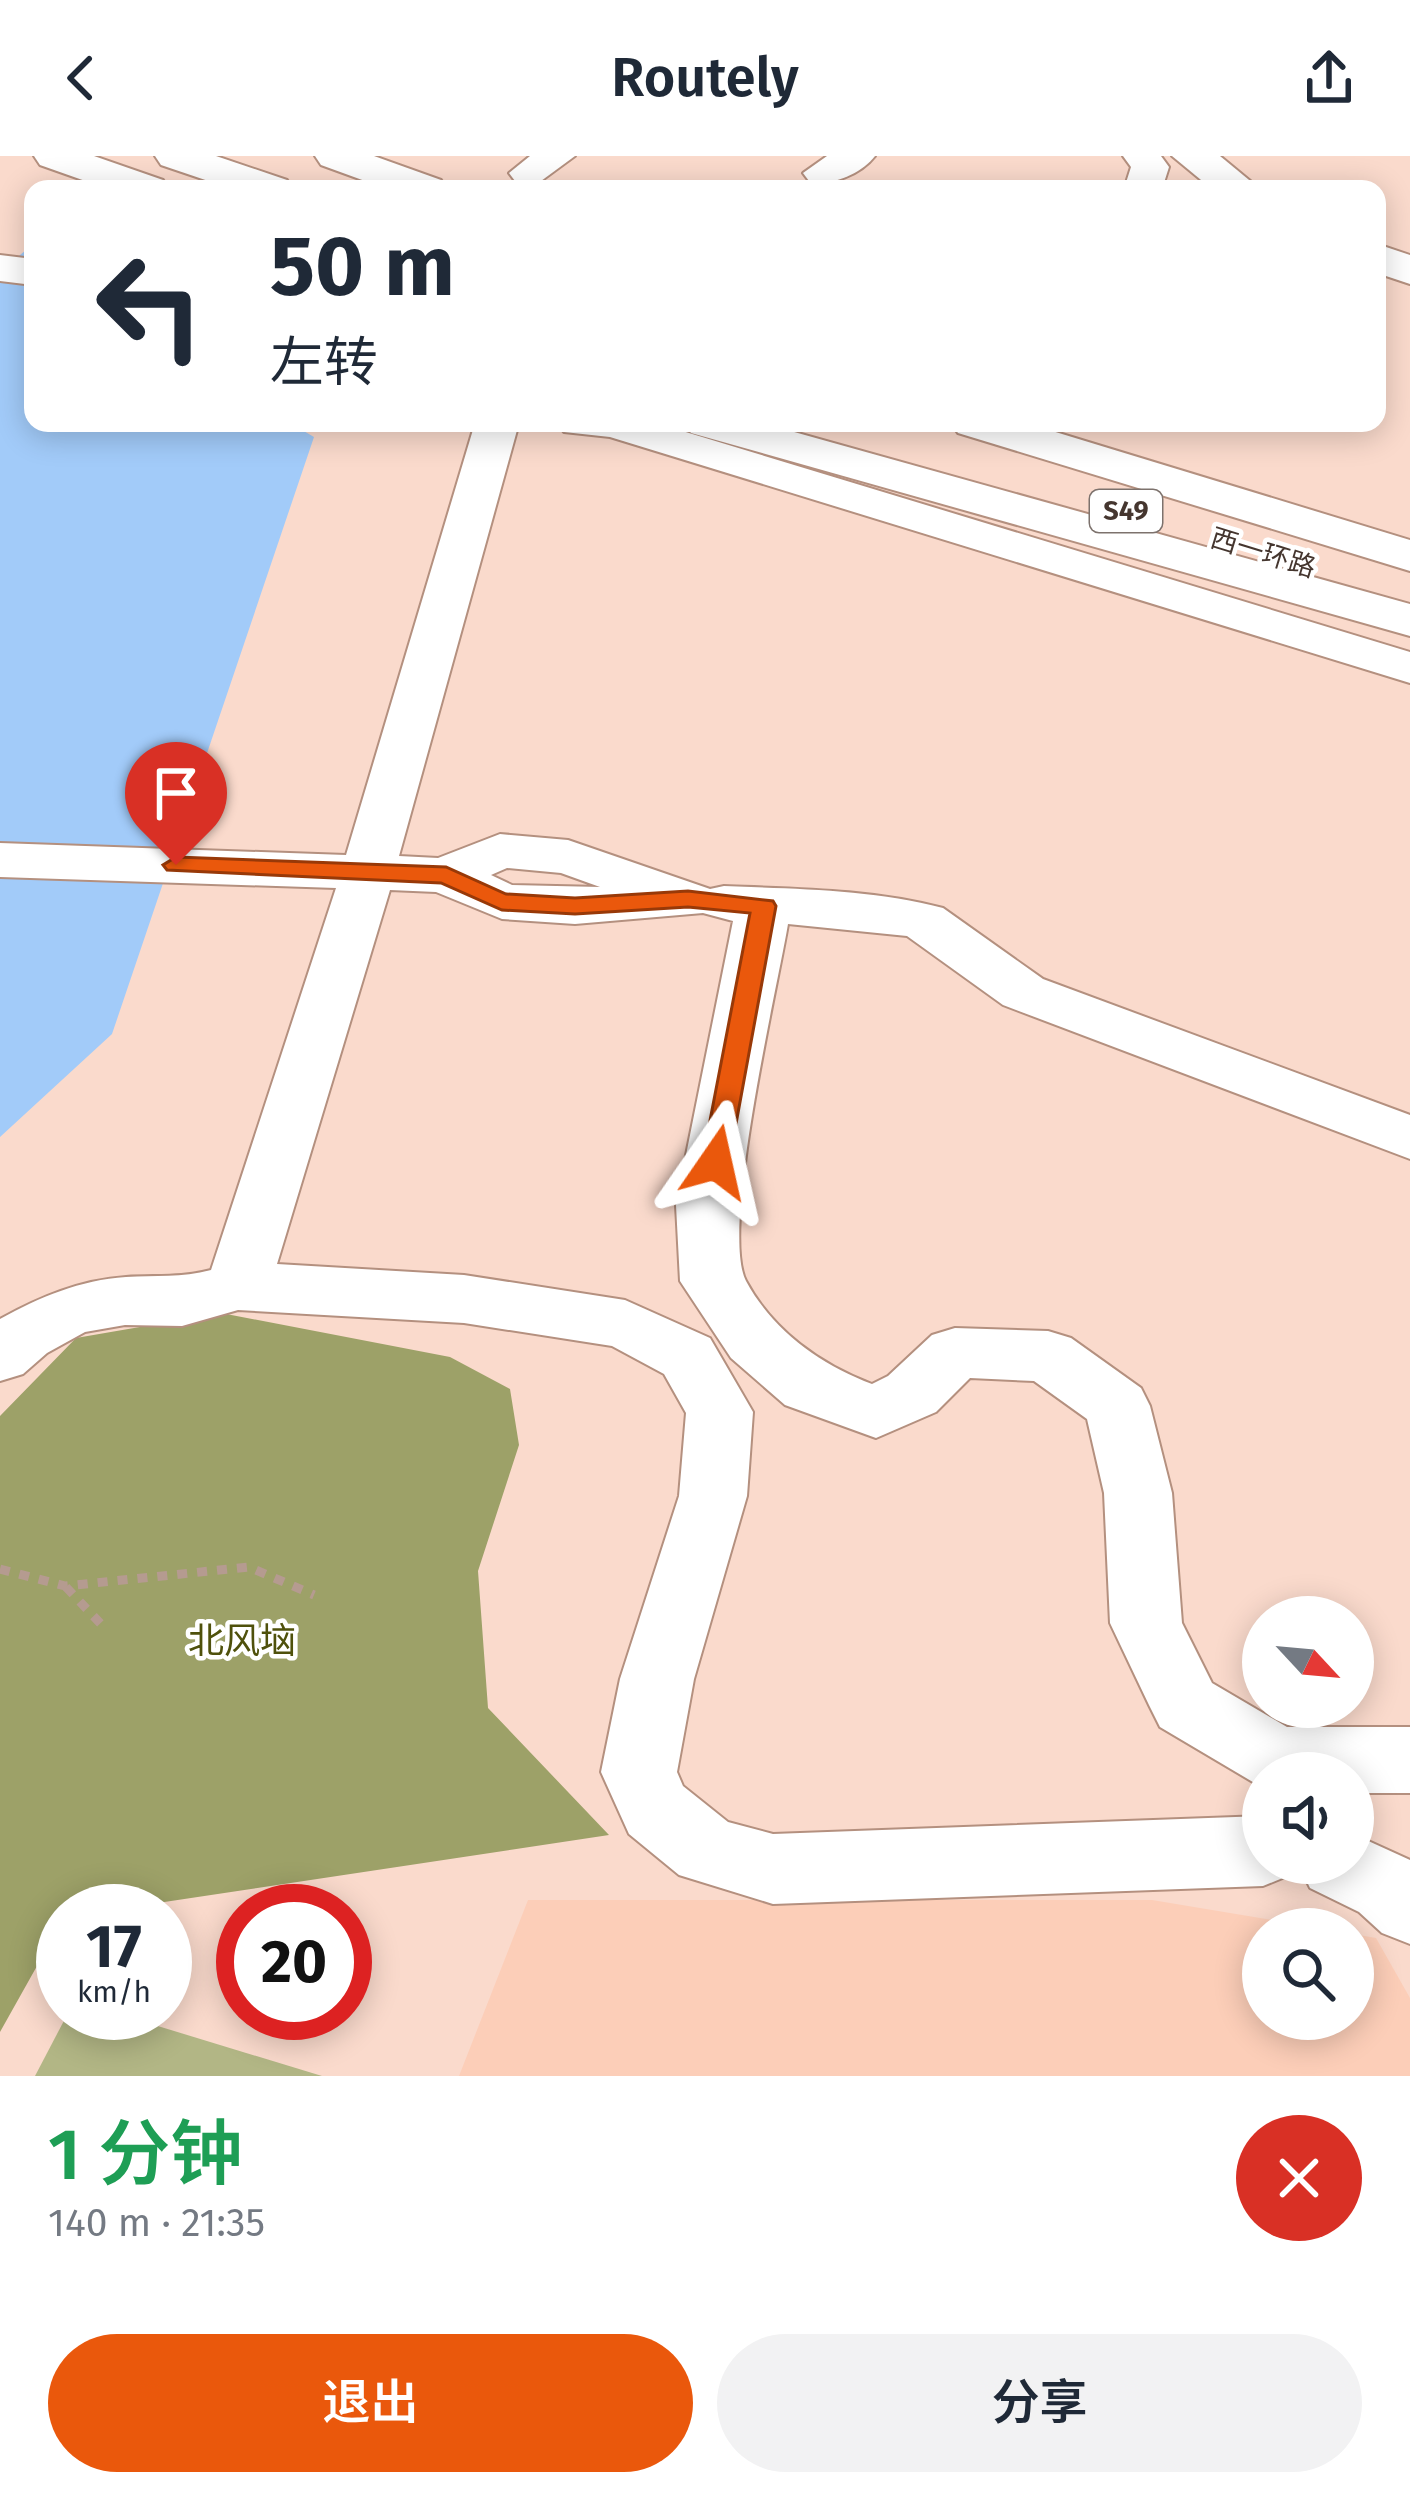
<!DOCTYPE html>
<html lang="zh">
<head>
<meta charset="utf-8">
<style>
	body { margin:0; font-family:"Fira Sans","Noto Sans SC",sans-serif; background:#f2f2f3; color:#1f2937; height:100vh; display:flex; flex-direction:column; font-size:45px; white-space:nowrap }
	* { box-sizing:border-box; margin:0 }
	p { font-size:39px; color:#747a83 }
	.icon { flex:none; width:66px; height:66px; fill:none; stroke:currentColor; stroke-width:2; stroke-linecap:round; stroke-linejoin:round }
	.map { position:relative; height:1920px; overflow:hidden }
	.panel { display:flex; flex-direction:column; background:#fff; flex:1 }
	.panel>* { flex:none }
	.hud { position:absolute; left:24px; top:24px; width:1362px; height:252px; border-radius:24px; box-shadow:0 6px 30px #0003; background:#fff; color:#1f2937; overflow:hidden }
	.needle { width:78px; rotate:116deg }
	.fabs { position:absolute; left:1242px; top:1440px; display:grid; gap:24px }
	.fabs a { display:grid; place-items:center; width:132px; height:132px; border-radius:50%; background:#fff; box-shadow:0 6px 30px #0003; font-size:60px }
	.speed { position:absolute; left:36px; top:1728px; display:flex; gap:24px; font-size:60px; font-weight:700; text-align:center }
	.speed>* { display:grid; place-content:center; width:156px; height:156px; border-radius:50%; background:#fff; box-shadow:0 6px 30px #0003; line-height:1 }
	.speed small { font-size:30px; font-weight:400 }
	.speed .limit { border:18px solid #d22; background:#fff; color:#111 }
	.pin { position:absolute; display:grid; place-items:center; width:102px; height:102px; color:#fff; margin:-123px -51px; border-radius:50% 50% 50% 0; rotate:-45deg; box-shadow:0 0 12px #0007 }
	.pin .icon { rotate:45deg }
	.me { position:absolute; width:132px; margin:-66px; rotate:11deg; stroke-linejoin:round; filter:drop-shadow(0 0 9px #0008) }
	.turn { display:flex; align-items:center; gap:42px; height:252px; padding:0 48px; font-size:54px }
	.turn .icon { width:156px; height:156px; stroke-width:2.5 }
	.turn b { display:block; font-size:84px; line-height:102px }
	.round { display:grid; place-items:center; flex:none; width:126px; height:126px; border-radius:63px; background:#f2f2f3 }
	.head { display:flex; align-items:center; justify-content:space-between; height:204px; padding:0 48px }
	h1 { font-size:72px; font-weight:600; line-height:90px; color:#1e9e55 }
	.button { display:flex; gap:24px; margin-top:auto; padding:24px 48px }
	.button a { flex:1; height:138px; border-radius:72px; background:#ea580c; color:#fff; font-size:48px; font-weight:600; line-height:138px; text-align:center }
	.button a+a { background:#f2f2f3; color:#1f2937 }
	header { display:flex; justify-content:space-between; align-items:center; height:156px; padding:0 48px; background:#fff; font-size:54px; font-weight:600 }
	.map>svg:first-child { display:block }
</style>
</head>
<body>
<header><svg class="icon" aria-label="back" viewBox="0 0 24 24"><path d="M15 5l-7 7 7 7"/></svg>Routely<svg class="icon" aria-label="share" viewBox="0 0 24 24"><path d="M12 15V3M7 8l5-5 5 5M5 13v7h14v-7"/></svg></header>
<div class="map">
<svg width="1410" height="1920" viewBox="0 0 1410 1920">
	<rect width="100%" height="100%" fill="#fadacc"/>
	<polygon fill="#fcceb8" points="528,1744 1152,1744 1326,1773 1263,1773 1263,1863 1353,1863 1353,1778 1376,1782 1410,1842 1410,1920 459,1920"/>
	<polygon fill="#b2b685" points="68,1857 115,1857 322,1920 35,1920"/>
	<polygon fill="#9da168" points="221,1157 450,1201 510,1233 519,1289 478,1415 488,1552 609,1679 151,1748 138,1755 63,1755 63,1796 37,1810 0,1876 0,1260 76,1182"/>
	<polygon fill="#a2cbf9" points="33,88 33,267 290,267 314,281 112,878 0,981 0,116"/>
	<polygon fill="#fadacc" points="129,0 405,0 359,33 93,33"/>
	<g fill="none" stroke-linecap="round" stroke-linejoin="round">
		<defs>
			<g id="minor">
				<polygon points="530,0 575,0 541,25 515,25 509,17"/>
				<path d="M827,0H875C861,18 831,31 809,25L803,17Z"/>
				<polygon points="1123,0 1161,0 1169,11 1162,33 1124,33 1131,11"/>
				<path d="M475,267H519L399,700L438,702L500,678L568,684L710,733L724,730C797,733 871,733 943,752L1043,823L1410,959V1003L1003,849L907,780L788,768C777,834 720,1075 746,1125C773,1175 821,1209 872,1228L888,1220L932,1179L955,1172L1048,1175L1071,1182L1141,1232L1150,1250L1172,1337L1182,1467L1212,1527L1287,1571H1410V1637H1353V1617H1263V1632L1160,1571L1149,1549L1110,1467L1104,1337L1087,1263L1034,1225L970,1222L936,1256L876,1282L785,1249L731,1202L680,1125L676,1049L733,765L703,757L575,768L502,763L436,736L390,734L277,1108L464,1119L625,1144L710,1182L753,1256L747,1340L694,1523L677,1616L683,1630L728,1666L773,1678L1263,1660V1707H1296L1290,1719L1263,1730L773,1748L679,1719L629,1678L601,1616L620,1523L679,1340L686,1257L664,1218L612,1190L464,1167L238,1154L182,1170L125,1169L85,1176L47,1197L23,1218L0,1225V1163C40,1141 80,1124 126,1121C156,1119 181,1122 211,1114L336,732L0,721V687L346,699ZM507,712L561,717L600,731L512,729L491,719Z"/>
				<polygon points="557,267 656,267 1410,496 1410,527 610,281 564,276"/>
				<polygon points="1353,1678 1410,1704 1410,1788 1382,1777 1359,1756 1310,1732 1298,1707 1353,1707"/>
			</g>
			<g id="major">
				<polygon points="1172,0 1220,0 1260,33 1212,33"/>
				<polygon points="1377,88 1410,99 1410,128 1377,117"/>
			</g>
			<g id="highway">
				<polygon points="34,0 94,0 163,24 169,33 108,33 40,9"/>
				<polygon points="155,0 216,0 287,24 293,33 232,33 161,9"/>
				<polygon points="315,0 374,0 441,24 447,33 387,33 321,9"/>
				<polygon points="0,99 33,103 33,129 0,125"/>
				<polygon points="684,267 762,267 1410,448 1410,480 691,277"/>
				<polygon points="951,267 1026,267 1410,384 1410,415 958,277"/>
			</g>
		</defs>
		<use href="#minor" stroke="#b4907f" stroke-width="4"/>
		<use href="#major" stroke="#b4907f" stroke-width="4"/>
		<use href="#highway" stroke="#b4907f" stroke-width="4"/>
		<g stroke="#b59b90" stroke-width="9" stroke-dasharray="10 10" stroke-linecap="butt">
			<polyline points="0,1413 65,1430 249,1411 314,1439"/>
			<polyline points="66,1431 101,1468"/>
		</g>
		<use href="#minor" fill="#fff" fill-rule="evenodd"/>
		<use href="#major" fill="#fff" fill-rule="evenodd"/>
		<use href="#highway" fill="#fff" fill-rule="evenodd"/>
	</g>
	<polygon fill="#ea580c" stroke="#983908" stroke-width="3" points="176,701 446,711 506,738 575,742 688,735 773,745 776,750 729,1006 716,1016 702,1006 750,757 688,751 575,758 502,754 441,727 167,714 163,709"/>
	<g text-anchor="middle" stroke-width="9" stroke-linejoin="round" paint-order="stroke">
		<rect fill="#fff" stroke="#7d726d" stroke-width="3" x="1090" y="334" width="72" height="42" rx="9"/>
		<g font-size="27" font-weight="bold" fill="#45362f">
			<text x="1126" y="364">S49</text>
		</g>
		<g font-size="27" fill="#45362f" stroke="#fff">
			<text transform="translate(1263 397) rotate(17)" y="9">西一环路</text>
		</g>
		<g font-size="36" fill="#4f510c" stroke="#fff">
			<text x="242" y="1497">北风垴</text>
		</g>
	</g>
</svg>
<div class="fabs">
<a><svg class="needle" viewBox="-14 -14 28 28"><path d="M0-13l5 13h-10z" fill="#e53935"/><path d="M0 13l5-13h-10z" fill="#747a83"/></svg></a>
<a><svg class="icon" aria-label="sound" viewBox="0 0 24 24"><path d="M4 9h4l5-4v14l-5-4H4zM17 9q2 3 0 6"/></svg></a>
<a><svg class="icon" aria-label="search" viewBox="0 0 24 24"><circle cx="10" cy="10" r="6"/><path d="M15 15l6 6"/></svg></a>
</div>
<div class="speed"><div>17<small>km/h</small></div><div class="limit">20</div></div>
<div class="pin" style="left:176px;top:709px;background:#d93025"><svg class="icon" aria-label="arrive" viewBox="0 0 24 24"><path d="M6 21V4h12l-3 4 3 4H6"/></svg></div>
<svg class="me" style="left:716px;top:1006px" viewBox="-20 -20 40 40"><path d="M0-17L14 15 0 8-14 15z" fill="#ea580c" stroke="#fff" stroke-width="4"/></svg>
<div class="hud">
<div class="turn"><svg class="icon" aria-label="left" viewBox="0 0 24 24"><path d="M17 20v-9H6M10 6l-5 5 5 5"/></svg><div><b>50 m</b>左转</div></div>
</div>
</div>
<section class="panel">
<div class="head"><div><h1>1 分钟</h1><p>140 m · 21:35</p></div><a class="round" style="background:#d93025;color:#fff"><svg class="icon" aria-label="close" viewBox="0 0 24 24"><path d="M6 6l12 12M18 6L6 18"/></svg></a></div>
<div class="button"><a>退出</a><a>分享</a></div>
</section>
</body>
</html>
